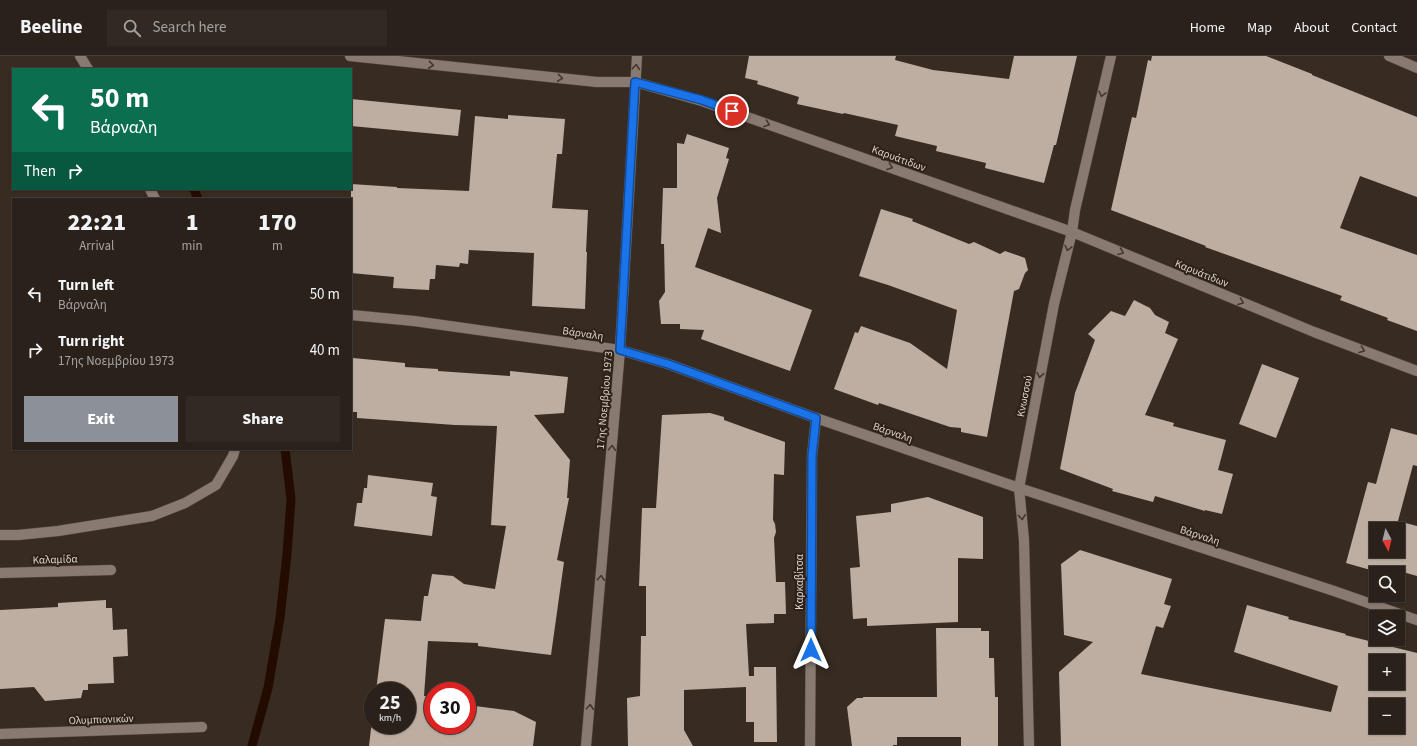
<!DOCTYPE html>
<html lang="en">
<head>
<meta charset="utf-8">
<style>
	body { margin:0; font-family:"Source Sans 3",sans-serif; background:#322923; color:#f1f3f6; height:100vh; display:flex; flex-direction:column; font-size:15px; white-space:nowrap }
	* { box-sizing:border-box; margin:0 }
	p { font-size:13px; color:#a5a3a2 }
	.icon { flex:none; width:22px; height:22px; fill:none; stroke:currentColor; stroke-width:2; stroke-linecap:round; stroke-linejoin:round }
	.map { position:relative; flex:1; overflow:hidden }
	.details { position:absolute; left:12px; top:142px; width:340px; height:252px; display:flex; flex-direction:column; background:#2a211a; border-radius:0px; box-shadow:0 1px 3px #0004,0 0 0 1px #463e39 }
	.details>* { flex:none }
	.top-card { position:absolute; left:12px; top:12px; width:340px; height:122px; border-radius:0px; box-shadow:0 1px 3px #0004,0 0 0 1px #463e39; background:#0b6e4f; color:#fff; overflow:hidden }
	.needle { width:26px; rotate:173deg }
	.tools { position:absolute; left:1369px; top:466px; display:grid; gap:8px }
	.tools a { display:grid; place-items:center; width:36px; height:36px; border-radius:0px; background:#2a211a; box-shadow:0 1px 3px #0004,0 0 0 1px #463e39; font-size:20px }
	.speed { position:absolute; left:364px; top:626px; display:flex; gap:8px; font-size:20px; font-weight:700; text-align:center }
	.speed>* { display:grid; place-content:center; width:52px; height:52px; border-radius:50%; background:#2a211a; box-shadow:0 1px 3px #0004,0 0 0 1px #463e39; line-height:1 }
	.speed small { font-size:10px; font-weight:400 }
	.speed .limit { border:6px solid #d22; background:#fff; color:#111 }
	.pin { position:absolute; display:grid; place-items:center; width:34px; height:34px; color:#fff; margin:-17px; border:2px solid #fff; border-radius:50%; box-shadow:0 1px 4px #0007 }
	.me { position:absolute; width:44px; margin:-22px; rotate:0deg; stroke-linejoin:round; filter:drop-shadow(0 0 3px #0008) }
	.turn { display:flex; align-items:center; gap:14px; height:84px; padding:0 12px; font-size:18px }
	.turn .icon { width:52px; height:52px; stroke-width:2.5 }
	.turn b { display:block; font-size:28px; line-height:34px }
	.then { display:flex; align-items:center; height:38px; padding:0 12px; background:#0003; gap:8px; font-size:15px }
	.eta { display:flex; justify-content:space-evenly; align-items:center; height:68px; text-align:center }
	.eta b { font-size:24px; font-weight:800; line-height:28px }
	.cta { display:flex; gap:8px; margin-top:auto; padding:8px 12px }
	.cta a { flex:1; height:46px; border-radius:0px; background:#8c9099; color:#fff; font-size:16px; font-weight:800; line-height:46px; text-align:center }
	.cta a+a { background:#322923; color:#f1f3f6 }
	ul { padding:0; list-style:none }
	li { display:flex; align-items:center; gap:12px; height:56px; padding:0 12px }
	li div { flex:1 }
	li b { display:block; font-size:15px }
	li em { font-style:normal }
	header { display:flex; align-items:center; gap:24px; box-sizing:border-box; height:56px; padding:0 20px; background:#2a211a; border-bottom:1px solid #463e39 }
	header strong { font-size:19px }
	nav { display:flex; gap:22px; margin-inline-start:auto; font-size:14px }
	.search { width:280px; height:36px; background:#322923; display:flex; align-items:center; gap:10px; box-sizing:border-box; padding:0 14px; border-radius:0px; color:#a5a3a2; font-size:15px }
	.map>svg:first-child { display:block }
</style>
</head>
<body>
<header>
<strong>Beeline</strong>
<div class="search"><svg class="icon" aria-label="search" viewBox="0 0 24 24"><circle cx="10" cy="10" r="6"/><path d="M15 15l6 6"/></svg>Search here</div>
<nav><a>Home</a><a>Map</a><a>About</a><a>Contact</a></nav>
</header>
<div class="map">
<svg width="1417" height="690" viewBox="0 0 1417 690">
	<rect width="100%" height="100%" fill="#382c22"/>
	<g fill="none" stroke-linecap="round" stroke-linejoin="round">
		<g stroke="#230b00" stroke-width="9">
			<polyline points="194,133 198,143"/>
			<polyline points="252,690 268,632 280,562 287,498 291,443 285,393"/>
		</g>
	</g>
	<g fill="#beaea2" fill-rule="evenodd">
		<polygon points="749,0 896,0 895,4 933,14 1009,23 1014,0 1077,0 1056,89 1054,89 1044,127 985,112 986,107 936,95 937,90 895,80 898,69 844,57 843,58 797,48 799,41 757,28 758,25 745,22"/>
		<polygon points="1152,0 1266,0 1312,18 1312,19 1417,61 1417,141 1360,120 1340,172 1417,199 1417,275 1387,264 1388,262 1340,244 1342,240 1205,191 1206,190 1111,154 1132,61 1136,62 1148,4 1151,5"/>
		<polygon points="351,43 461,54 458,80 351,70"/>
		<polygon points="508,59 565,63 562,98 557,98 552,152 588,154 586,196 587,196 585,253 532,250 534,197 469,194 468,208 460,207 459,211 436,209 435,223 430,223 429,234 393,232 394,221 351,217 351,128 397,131 397,132 469,135 475,60 508,63"/>
		<polygon points="687,78 729,92 726,102 729,103 717,142 721,177 708,172 695,211 812,254 790,315 701,283 704,274 680,273 680,268 661,268 659,245 665,236 664,188 661,188 663,132 677,132 677,87 684,88"/>
		<polygon points="881,153 913,163 912,165 969,188 974,186 1000,198 1005,195 1025,202 1028,214 1025,217 1019,233 1014,235 987,381 961,376 961,372 950,371 879,347 878,349 834,333 855,276 858,277 861,270 910,287 947,313 957,254 888,229 859,220"/>
		<polygon points="1134,244 1150,252 1155,259 1169,266 1165,277 1178,283 1145,359 1174,367 1173,370 1226,384 1218,414 1233,418 1222,458 1205,454 1205,455 1155,440 1153,446 1112,435 1113,433 1060,413 1075,337 1095,284 1088,278 1111,255 1125,260"/>
		<polygon points="353,302 405,307 405,311 438,313 438,315 510,320 510,315 568,321 564,357 534,359 570,404 567,442 569,442 557,504 564,506 551,599 478,590 478,587 428,585 424,640 433,641 433,669 467,669 467,645 474,646 475,650 514,655 536,666 533,690 369,690 373,656 373,669 407,669 407,635 376,635 385,563 421,565 424,540 428,540 432,518 453,520 464,528 495,533 506,470 491,469 497,370 455,369 357,362 357,356 351,356 351,321"/>
		<polygon points="1262,308 1299,322 1276,382 1239,368"/>
		<polygon points="710,357 724,361 724,364 785,386 784,419 774,418 773,464 775,468 776,476 774,482 776,526 785,526 786,558 774,558 774,567 746,568 749,620 754,620 754,611 776,611 777,686 754,686 754,666 746,666 746,631 684,634 684,674 693,690 628,690 627,642 640,640 641,580 646,580 646,530 639,530 642,452 656,452 662,359"/>
		<path d="M1391,372L1417,379V410L1413,409L1398,465L1417,470V520L1385,511L1384,517H1381L1346,507L1368,426L1376,428ZM1376,473H1398V495H1376Z"/>
		<polygon points="368,419 433,427 431,440 437,441 432,480 354,470 357,447 362,447 364,432 367,432"/>
		<polygon points="928,441 983,461 983,503 958,502 958,566 867,570 867,562 853,563 850,512 860,511 856,460 891,456 891,448"/>
		<path d="M1080,494L1172,523L1164,548L1171,550L1163,572L1156,570L1141,618L1331,656L1338,630L1234,596L1247,549L1289,561L1288,563L1346,578L1345,579L1417,597V690H1061L1059,616L1093,586L1064,579L1061,508ZM1376,605H1398V627H1376ZM1376,649H1398V671H1376Z"/>
		<polygon points="106,544 106,552 112,552 113,574 127,573 128,600 113,601 114,627 88,628 88,634 83,634 81,642 45,645 34,631 0,633 0,554 58,551 58,547"/>
		<polygon points="936,572 981,572 981,575 989,575 989,602 994,602 995,641 998,641 998,690 961,690 961,681 897,681 897,689 893,689 893,690 852,690 847,651 857,642 863,642 863,641 937,641"/>
	</g>
	<g fill="none" stroke-linecap="round" stroke-linejoin="round">
		<defs>
			<g id="minor">
				<polyline points="80,0 88,13"/>
				<polyline points="350,0 597,26 635,26 702,45 1072,176 1314,276 1417,315"/>
				<polyline points="1389,0 1417,12"/>
				<polyline points="150,133 155,143"/>
				<polyline points="351,259 414,265 620,294 668,308 816,362 1019,432 1334,535 1417,564"/>
				<polyline points="0,479 18,479 58,475 152,460 185,447 216,429 233,400 235,393"/>
				<polyline points="0,517 111,514"/>
				<polyline points="0,678 202,671"/>
				<polyline points="586,690 620,294 637,0"/>
				<polyline points="810,690 812,400 816,362"/>
				<polyline points="1029,690 1024,484 1019,432 1054,248 1072,176 1075,154 1111,0"/>
			</g>
		</defs>
		<use href="#minor" stroke="#554a41" stroke-width="11"/>
		<use href="#minor" stroke="#887a70" stroke-width="10"/>
	</g>
	<defs><path id="oneway-chevron" d="M-2-3.5L2.5 0L-2 3.5" fill="none" stroke-width="1.6" stroke-linecap="round" stroke-linejoin="round"/></defs>
	<g stroke="#44382e">
		<use href="#oneway-chevron" transform="translate(431 9) rotate(6)"/>
		<use href="#oneway-chevron" transform="translate(636 11) rotate(-85)"/>
		<use href="#oneway-chevron" transform="translate(560 22) rotate(6)"/>
		<use href="#oneway-chevron" transform="translate(1102 38) rotate(103)"/>
		<use href="#oneway-chevron" transform="translate(767 68) rotate(20)"/>
		<use href="#oneway-chevron" transform="translate(890 111) rotate(20)"/>
		<use href="#oneway-chevron" transform="translate(1068 192) rotate(104)"/>
		<use href="#oneway-chevron" transform="translate(1121 196) rotate(22)"/>
		<use href="#oneway-chevron" transform="translate(1241 246) rotate(22)"/>
		<use href="#oneway-chevron" transform="translate(1362 294) rotate(21)"/>
		<use href="#oneway-chevron" transform="translate(1040 319) rotate(101)"/>
		<use href="#oneway-chevron" transform="translate(612 392) rotate(-85)"/>
		<use href="#oneway-chevron" transform="translate(1022 461) rotate(84)"/>
		<use href="#oneway-chevron" transform="translate(601 522) rotate(-85)"/>
		<use href="#oneway-chevron" transform="translate(590 651) rotate(-85)"/>
	</g>
	<g fill="none" stroke-linecap="round" stroke-linejoin="round">
		<defs>
			<polyline id="route" points="732,55 702,44 635,26 620,294 668,308 816,362 812,400 811,594"/>
		</defs>
		<use href="#route" stroke="#114b97" stroke-width="10"/>
		<use href="#route" stroke="#1a73e8" stroke-width="7"/>
	</g>
	<g text-anchor="middle" stroke-width="4" stroke-linejoin="round" paint-order="stroke">
		<g font-size="11" fill="#dbd3cd" stroke="#2e2218">
			<text transform="translate(899 102) rotate(20)" y="4">Καρυάτιδων</text>
			<text transform="translate(1202 217) rotate(22)" y="4">Καρυάτιδων</text>
			<text transform="translate(583 277) rotate(8)" y="4">Βάρναλη</text>
			<text transform="translate(1024 340) rotate(-79)" y="4">Κνωσσού</text>
			<text transform="translate(604 344) rotate(-85)" y="4">17ης Νοεμβρίου 1973</text>
			<text transform="translate(893 376) rotate(19)" y="4">Βάρναλη</text>
			<text transform="translate(1200 479) rotate(18)" y="4">Βάρναλη</text>
			<text transform="translate(55 503) rotate(-2)" y="4">Καλαμίδα</text>
			<text transform="translate(799 526) rotate(-90)" y="4">Καρκαβίτσα</text>
			<text transform="translate(101 663) rotate(-2)" y="4">Ολυμπιονικών</text>
		</g>
	</g>
</svg>
<div class="tools">
<a><svg class="needle" viewBox="-14 -14 28 28"><path d="M0-13l5 13h-10z" fill="#e53935"/><path d="M0 13l5-13h-10z" fill="#a5a3a2"/></svg></a>
<a><svg class="icon" aria-label="search" viewBox="0 0 24 24"><circle cx="10" cy="10" r="6"/><path d="M15 15l6 6"/></svg></a>
<a><svg class="icon" aria-label="layers" viewBox="0 0 24 24"><path d="M12 4l9 5-9 5-9-5zM3 14l9 5 9-5"/></svg></a>
<a>+</a>
<a>−</a>
</div>
<div class="speed"><div>25<small>km/h</small></div><div class="limit">30</div></div>
<div class="pin" style="left:732px;top:55px;background:#d93025"><svg class="icon" aria-label="arrive" viewBox="0 0 24 24"><path d="M6 21V4h12l-3 4 3 4H6"/></svg></div>
<svg class="me" style="left:811px;top:594px" viewBox="-20 -20 40 40"><path d="M0-17L14 15 0 8-14 15z" fill="#1a73e8" stroke="#fff" stroke-width="4"/></svg>
<div class="top-card">
<div class="turn"><svg class="icon" aria-label="left" viewBox="0 0 24 24"><path d="M17 20v-9H6M10 6l-5 5 5 5"/></svg><div><b>50 m</b>Βάρναλη</div></div>
<div class="then">Then<svg class="icon" aria-label="right" viewBox="0 0 24 24"><path d="M7 20v-9h11M14 6l5 5-5 5"/></svg></div>
</div>
<section class="details">
<div class="eta">
<div><b>22:21</b><p>Arrival</p></div>
<div><b>1</b><p>min</p></div>
<div><b>170</b><p>m</p></div>
</div>
<ul>
<li><svg class="icon" aria-label="left" viewBox="0 0 24 24"><path d="M17 20v-9H6M10 6l-5 5 5 5"/></svg><div><b>Turn left</b><p>Βάρναλη</p></div><em>50 m</em></li>
<li><svg class="icon" aria-label="right" viewBox="0 0 24 24"><path d="M7 20v-9h11M14 6l5 5-5 5"/></svg><div><b>Turn right</b><p>17ης Νοεμβρίου 1973</p></div><em>40 m</em></li>
</ul>
<div class="cta"><a>Exit</a><a>Share</a></div>
</section>
</div>
</body>
</html>
